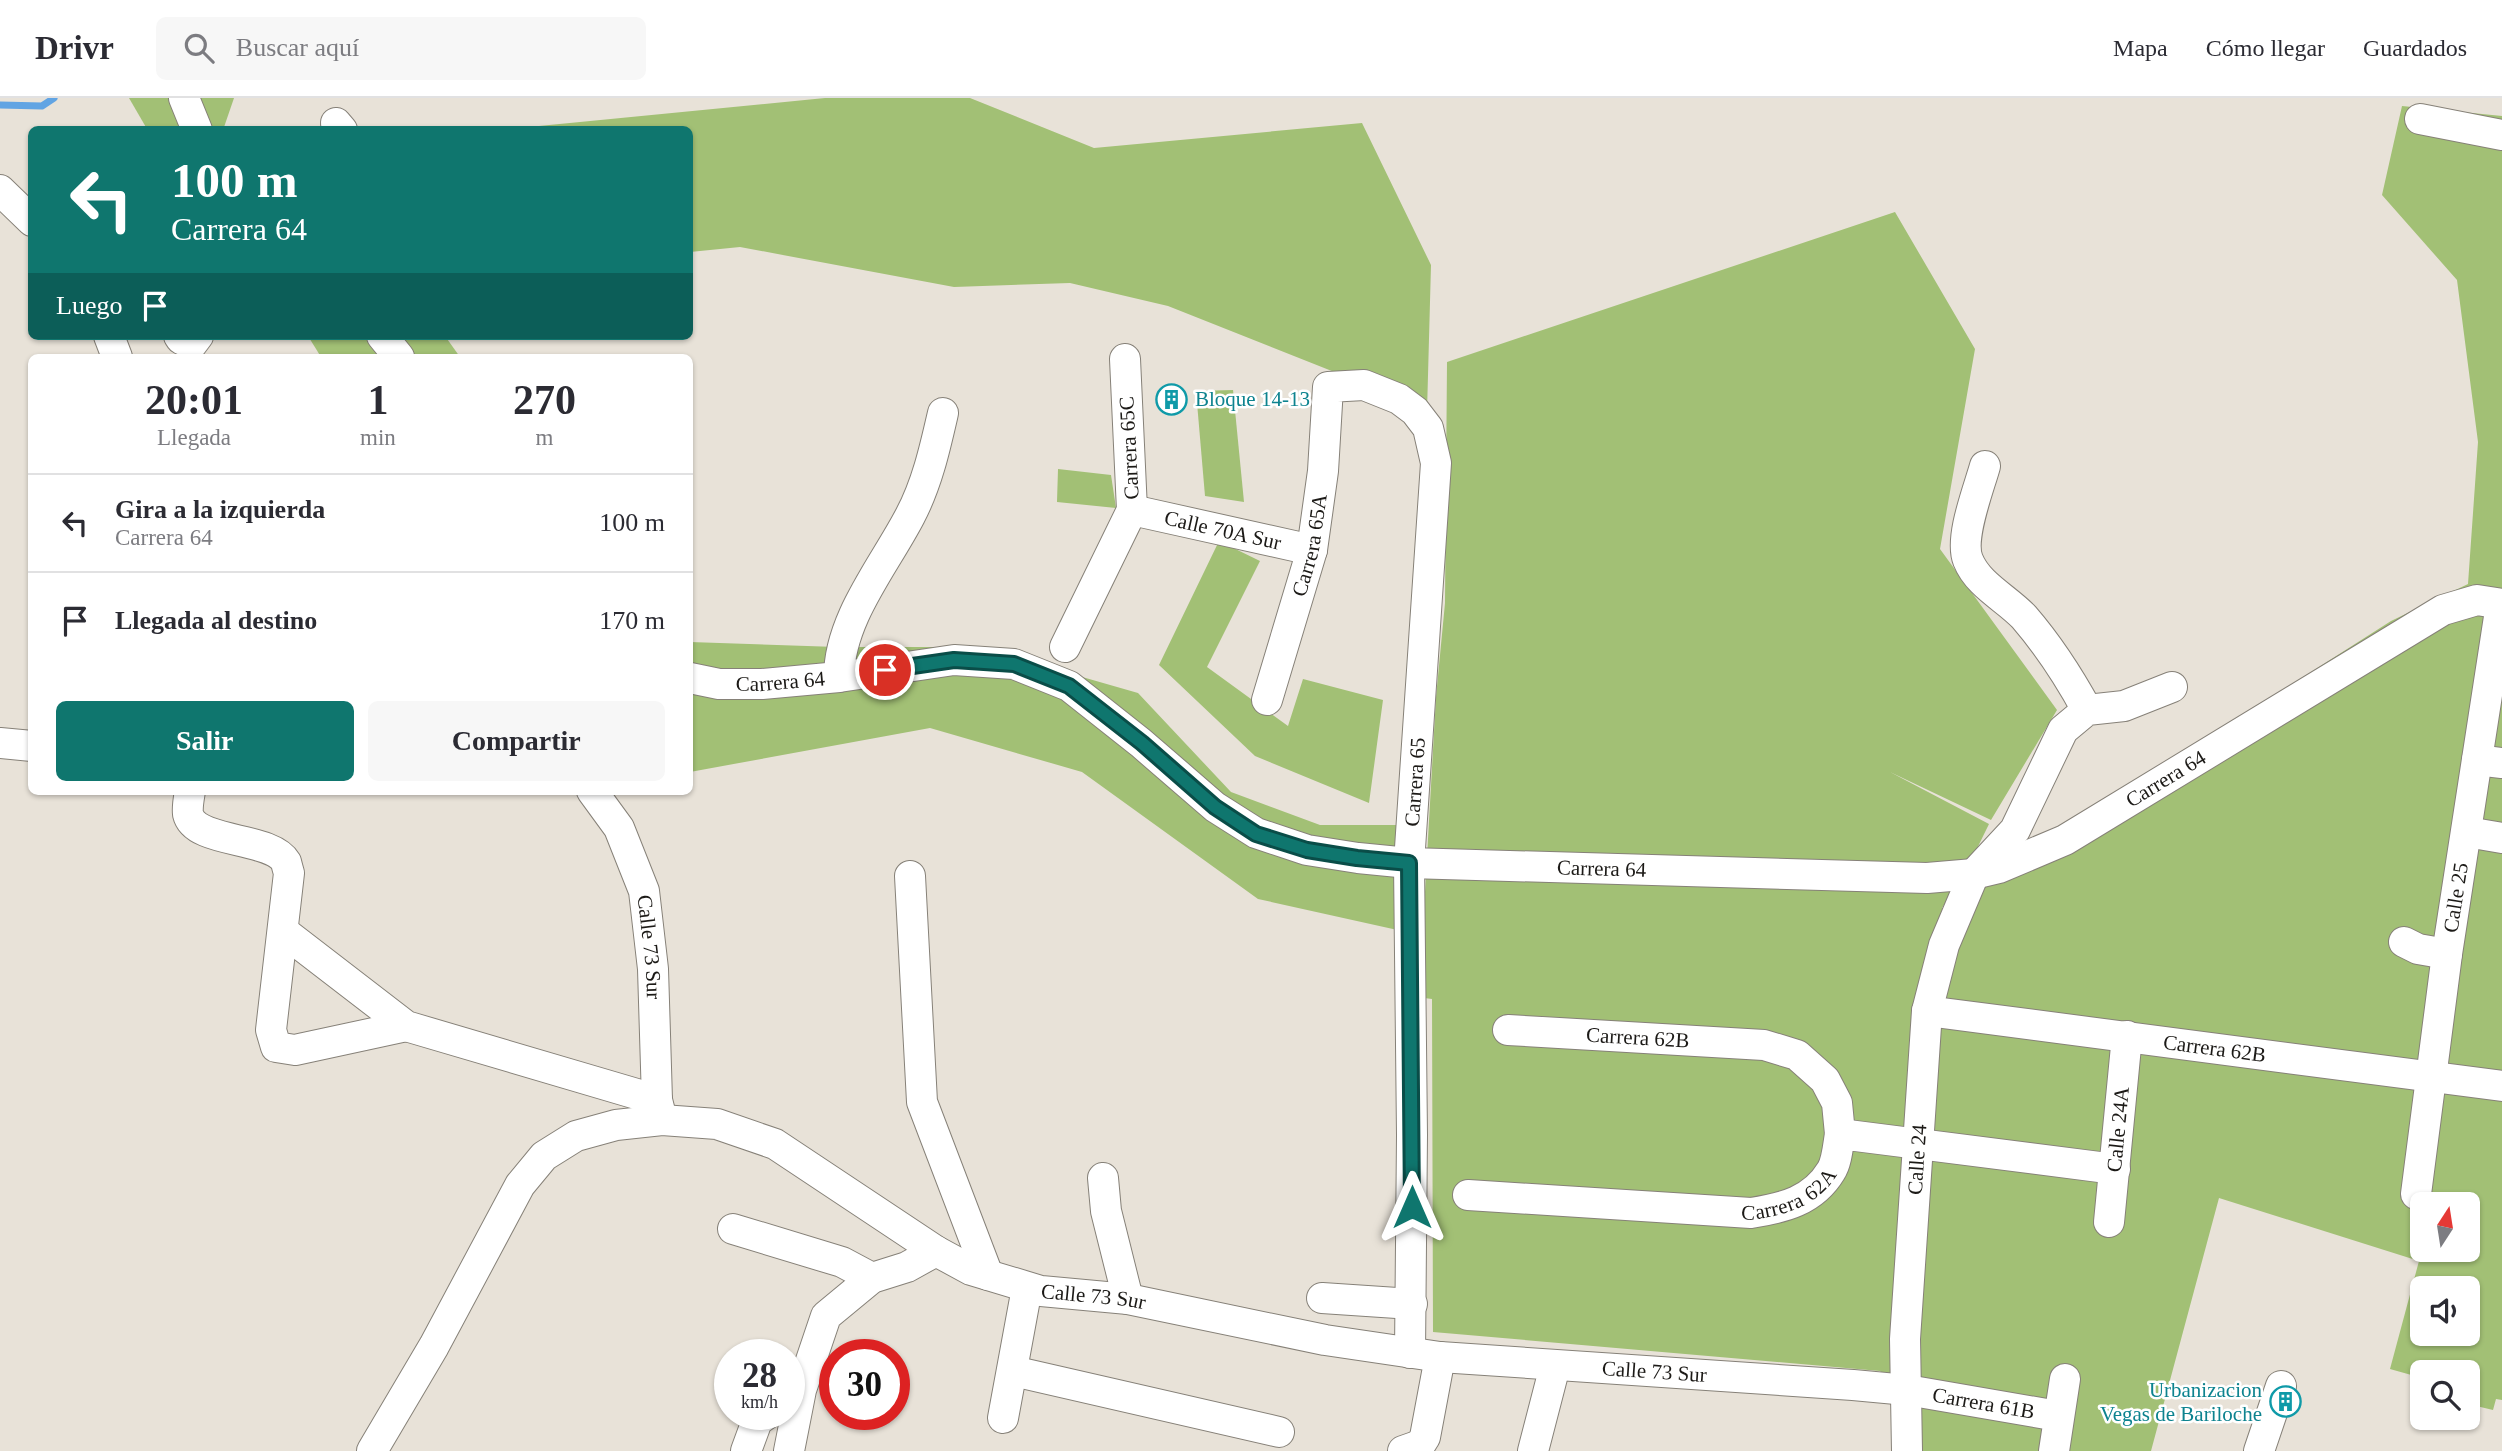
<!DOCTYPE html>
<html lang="es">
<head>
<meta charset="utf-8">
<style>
	body { margin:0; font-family:Georgia,serif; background:#f7f7f7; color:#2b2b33; height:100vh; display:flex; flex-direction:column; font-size:26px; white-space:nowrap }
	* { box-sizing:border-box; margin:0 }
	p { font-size:23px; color:#7c7c81 }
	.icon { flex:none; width:38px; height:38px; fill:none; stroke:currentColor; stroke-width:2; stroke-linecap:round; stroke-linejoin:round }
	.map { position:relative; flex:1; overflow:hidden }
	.details { position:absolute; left:28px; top:256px; width:665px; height:441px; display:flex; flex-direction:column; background:#fff; border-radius:10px; box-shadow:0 2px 5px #0004 }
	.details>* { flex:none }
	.top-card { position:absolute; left:28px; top:28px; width:665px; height:214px; border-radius:10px; box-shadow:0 2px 5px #0004; background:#0f766e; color:#fff; overflow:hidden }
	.needle { width:46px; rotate:12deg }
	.tools { position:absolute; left:2410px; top:1094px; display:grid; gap:14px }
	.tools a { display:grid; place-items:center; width:70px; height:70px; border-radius:10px; background:#fff; box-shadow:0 2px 5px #0004; font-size:35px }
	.speed { position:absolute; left:714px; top:1241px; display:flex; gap:14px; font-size:35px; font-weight:700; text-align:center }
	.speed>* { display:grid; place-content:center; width:91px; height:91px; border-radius:50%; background:#fff; box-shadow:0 2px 5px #0004; line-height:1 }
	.speed small { font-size:18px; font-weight:400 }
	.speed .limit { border:10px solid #d22; background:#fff; color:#111 }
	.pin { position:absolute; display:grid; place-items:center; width:60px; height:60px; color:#fff; margin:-30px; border:4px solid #fff; border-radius:50%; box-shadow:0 2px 7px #0007 }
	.me { position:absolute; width:77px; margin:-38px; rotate:0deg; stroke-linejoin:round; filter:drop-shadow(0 0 5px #0008) }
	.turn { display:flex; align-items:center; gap:24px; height:147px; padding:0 28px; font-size:32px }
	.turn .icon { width:91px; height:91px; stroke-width:2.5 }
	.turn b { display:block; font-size:49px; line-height:60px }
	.then { display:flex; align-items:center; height:66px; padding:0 28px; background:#0003; gap:14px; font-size:26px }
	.eta { display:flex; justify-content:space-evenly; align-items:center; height:119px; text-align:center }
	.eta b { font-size:42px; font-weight:700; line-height:49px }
	.primary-button { display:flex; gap:14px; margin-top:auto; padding:14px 28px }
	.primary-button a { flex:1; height:80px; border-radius:10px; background:#0f766e; color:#fff; font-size:28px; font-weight:700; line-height:80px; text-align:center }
	.primary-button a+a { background:#f7f7f7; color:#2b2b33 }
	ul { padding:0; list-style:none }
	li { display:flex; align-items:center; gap:21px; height:98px; padding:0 28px; border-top:2px solid #e1e1e2 }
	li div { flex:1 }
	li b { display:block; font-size:26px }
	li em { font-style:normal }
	header { display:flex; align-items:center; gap:42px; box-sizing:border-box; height:98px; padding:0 35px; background:#fff; border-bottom:2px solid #e1e1e2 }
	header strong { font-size:33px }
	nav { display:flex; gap:38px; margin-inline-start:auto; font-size:24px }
	.search { width:490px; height:63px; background:#f7f7f7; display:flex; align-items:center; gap:18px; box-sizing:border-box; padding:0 24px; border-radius:10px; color:#7c7c81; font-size:26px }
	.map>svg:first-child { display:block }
</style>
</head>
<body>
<header>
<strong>Drivr</strong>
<div class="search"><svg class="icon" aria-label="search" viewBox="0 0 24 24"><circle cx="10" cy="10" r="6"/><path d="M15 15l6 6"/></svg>Buscar aquí</div>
<nav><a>Mapa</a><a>Cómo llegar</a><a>Guardados</a></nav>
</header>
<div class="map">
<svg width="2502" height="1353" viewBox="0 0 2502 1353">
	<rect width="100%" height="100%" fill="#e8e2d8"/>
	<g fill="#a2c075" fill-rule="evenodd">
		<polygon points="129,0 234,0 223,32 147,31"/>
		<polygon points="825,0 970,0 1094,50 1362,25 1431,167 1427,314 1357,283 1168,208 1070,185 954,189 740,149 690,154 690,32 540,32 539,28"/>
		<path d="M2402,8L2502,18V1302L2496,1301L2493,1312L2468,1306V1274H2422V1280L2390,1271L2419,1163L2219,1100L2151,1353H1919L1921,1320L1880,1273L1433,1234L1432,901L1424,900L1425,794L1436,599L1445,505L1447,264L1895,114L1975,251L1940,451L2057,612L1991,722L1890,674L1989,726L1966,773L1942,810L1959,811L1995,737L2040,747L2391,523L2468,486L2478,344L2457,182L2382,97ZM2422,1106H2468V1152H2422ZM2422,1190H2468V1236H2422Z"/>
		<polygon points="308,238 445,238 460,259 321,259"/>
		<polygon points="1233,292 1244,404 1205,398 1196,293"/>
		<polygon points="1058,371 1111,377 1116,410 1057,404"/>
		<polygon points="1219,443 1260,463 1207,569 1288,628 1303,581 1383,602 1369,705 1255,658 1159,567"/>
		<polygon points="690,544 837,549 978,549 1138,595 1231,694 1320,727 1424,727 1420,837 1258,801 1082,674 930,630 690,674"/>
	</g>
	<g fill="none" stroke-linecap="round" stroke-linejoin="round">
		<polyline stroke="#61a4e3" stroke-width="7" points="0,7 42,8 54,0"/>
		<defs>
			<g id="minor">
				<polyline points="184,0 197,32"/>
				<polyline points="2420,21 2502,37"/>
				<polyline points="336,25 342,32"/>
				<polyline points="0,92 32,123"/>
				<polyline points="109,238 117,259"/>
				<polyline points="179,238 181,241 192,246 198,238"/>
				<polyline points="382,238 399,259"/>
				<path d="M1985,368C1979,390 1959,440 1968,462C1978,487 2006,500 2024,519C2049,548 2069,579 2087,612"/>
				<path id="s1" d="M1132,412L1312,452"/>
				<polyline points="1065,549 1132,412 1125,261"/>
				<path d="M839,579C839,521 884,468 910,418C927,386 935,350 943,315"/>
				<path id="s2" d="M690,580L719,586H762L839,579L954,562L1014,566L1069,588L1141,645L1215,709L1256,735L1307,752L1358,760L1409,765L1927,780L1974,776L1999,770L2065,742L2443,512L2477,502L2502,506"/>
				<path id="s3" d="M1267,602L1312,452L1323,373L1328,289L1364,287L1399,301L1415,313L1428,330L1436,365L1409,765L1412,1037L1410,1255"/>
				<polyline points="0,645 32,648"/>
				<polyline points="2477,662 2502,665"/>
				<path d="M190,693C189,699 187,709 188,716C195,746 271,738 286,764C287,768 288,772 289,775L271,932L276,949L295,952L406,928"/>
				<path id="s4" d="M592,693L619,730L644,793L653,871L657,1002L661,1018"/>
				<polyline points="2467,734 2502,740"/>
				<polyline points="910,778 922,1004 988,1177"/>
				<polyline points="284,834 406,928 657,1002"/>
				<polyline points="2404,844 2418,851 2447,856"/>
				<path id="s5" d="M1927,913L2502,988"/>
				<path id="s6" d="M1508,932L1764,947L1797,957L1825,982L1837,1005L1840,1036"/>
				<polyline points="1103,1080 1106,1113 1128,1201"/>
				<path id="s7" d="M2416,1096L2447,856L2501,506"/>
				<path id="s8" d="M1468,1097L1751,1115C1783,1110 1813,1103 1831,1073C1837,1064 1838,1047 1840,1036L2115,1071"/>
				<path id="s9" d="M2109,1124L2127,938"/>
				<polyline points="733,1131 842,1164 872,1180"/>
				<polyline points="1322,1200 1412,1206"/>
				<polyline points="1013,1273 1279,1334"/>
				<polyline points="1003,1320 1027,1190"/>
				<path id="s10" d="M372,1353L434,1248L520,1087L544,1058L576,1038L616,1027L662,1022L717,1026L775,1046L936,1153L971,1172L1041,1193L1128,1201L1325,1242L1440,1259L1853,1287L1907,1292L2058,1318"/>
				<polyline points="746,1353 757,1323 767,1316"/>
				<polyline points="789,1353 801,1292 826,1218 872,1180 907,1169 936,1153"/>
				<polyline points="1403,1353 1420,1347 1425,1339 1440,1259"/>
				<polyline points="1533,1353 1555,1268"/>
				<path id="s11" d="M1907,1353L1905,1241L1927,913L1944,847L1974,776L2015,732L2063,632L2087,612L2124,608L2172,589"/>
				<polyline points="2054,1353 2065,1281"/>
				<polyline points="2259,1353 2281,1288"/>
			</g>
		</defs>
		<use href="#minor" stroke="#868178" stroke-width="32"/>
		<use href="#minor" stroke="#fff" stroke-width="30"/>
	</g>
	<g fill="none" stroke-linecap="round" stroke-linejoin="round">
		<defs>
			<polyline id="route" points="885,572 954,562 1014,566 1069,588 1142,645 1215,709 1256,736 1307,752 1357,760 1409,765 1412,1109"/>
		</defs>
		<use href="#route" stroke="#0a4d48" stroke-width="18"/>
		<use href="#route" stroke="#0f766e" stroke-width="12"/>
	</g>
	<defs>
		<symbol id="building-ring" viewBox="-11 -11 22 22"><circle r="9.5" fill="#fff" stroke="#0f9aa8" stroke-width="1.5"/><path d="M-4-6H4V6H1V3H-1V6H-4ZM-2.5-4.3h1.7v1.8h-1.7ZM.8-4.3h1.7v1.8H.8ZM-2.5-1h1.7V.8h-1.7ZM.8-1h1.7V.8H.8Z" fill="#0f9aa8"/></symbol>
	</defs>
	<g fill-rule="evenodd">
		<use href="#building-ring" x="1154" y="284" width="35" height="35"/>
		<use href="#building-ring" x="2268" y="1286" width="35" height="35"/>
	</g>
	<g text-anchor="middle" stroke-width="5" stroke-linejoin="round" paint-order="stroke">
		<g font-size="21" fill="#0d838f" stroke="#fff" text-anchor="start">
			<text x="1195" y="308">Bloque 14-13</text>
			<text x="2262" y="1299" text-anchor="end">Urbanizacion<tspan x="2262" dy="24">Vegas de Bariloche</tspan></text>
		</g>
		<g font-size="21" fill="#1c1a17" stroke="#fff">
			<text transform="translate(1129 350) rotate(-93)" y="7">Carrera 65C</text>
			<text dy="7" stroke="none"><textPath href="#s1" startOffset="93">Calle 70A Sur</textPath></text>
			<text dy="7" stroke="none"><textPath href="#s3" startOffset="161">Carrera 65A</textPath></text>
			<text dy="7" stroke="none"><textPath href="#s2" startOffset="91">Carrera 64</textPath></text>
			<text dy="7" stroke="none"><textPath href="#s2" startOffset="1561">Carrera 64</textPath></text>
			<text transform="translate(1415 684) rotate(-86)" y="7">Carrera 65</text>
			<text dy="7" stroke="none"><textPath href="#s2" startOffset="973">Carrera 64</textPath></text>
			<text dy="7" stroke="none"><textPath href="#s7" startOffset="299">Calle 25</textPath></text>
			<text dy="7" stroke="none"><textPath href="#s4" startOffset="170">Calle 73 Sur</textPath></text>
			<text dy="7" stroke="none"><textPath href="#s6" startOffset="130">Carrera 62B</textPath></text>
			<text dy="7" stroke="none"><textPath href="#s5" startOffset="290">Carrera 62B</textPath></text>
			<text dy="7" stroke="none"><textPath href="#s9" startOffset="93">Calle 24A</textPath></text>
			<text dy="7" stroke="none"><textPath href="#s11" startOffset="292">Calle 24</textPath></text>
			<text dy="7" stroke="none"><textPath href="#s8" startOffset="326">Carrera 62A</textPath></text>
			<text dy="7" stroke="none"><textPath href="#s10" startOffset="943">Calle 73 Sur</textPath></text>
			<text dy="7" stroke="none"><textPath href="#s10" startOffset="1510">Calle 73 Sur</textPath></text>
			<text dy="7" stroke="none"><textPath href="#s10" startOffset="1841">Carrera 61B</textPath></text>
		</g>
	</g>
</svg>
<div class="tools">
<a><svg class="needle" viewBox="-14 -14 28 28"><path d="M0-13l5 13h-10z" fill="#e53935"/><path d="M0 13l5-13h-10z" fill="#7c7c81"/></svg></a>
<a><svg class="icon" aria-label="sound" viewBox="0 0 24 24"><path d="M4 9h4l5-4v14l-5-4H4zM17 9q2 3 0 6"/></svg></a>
<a><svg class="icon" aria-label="search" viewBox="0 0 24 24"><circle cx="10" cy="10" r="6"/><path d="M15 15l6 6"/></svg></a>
</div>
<div class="speed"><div>28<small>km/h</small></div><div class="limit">30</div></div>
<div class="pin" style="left:885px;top:572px;background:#d93025"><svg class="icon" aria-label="arrive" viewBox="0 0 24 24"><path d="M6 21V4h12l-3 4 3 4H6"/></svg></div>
<svg class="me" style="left:1412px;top:1109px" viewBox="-20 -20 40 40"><path d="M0-17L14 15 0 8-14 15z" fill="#0f766e" stroke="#fff" stroke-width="4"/></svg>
<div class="top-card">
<div class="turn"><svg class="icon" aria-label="left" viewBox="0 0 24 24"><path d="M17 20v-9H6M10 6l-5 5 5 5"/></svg><div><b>100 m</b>Carrera 64</div></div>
<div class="then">Luego<svg class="icon" aria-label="arrive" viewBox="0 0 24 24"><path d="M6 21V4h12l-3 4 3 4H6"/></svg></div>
</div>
<section class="details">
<div class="eta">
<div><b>20:01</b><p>Llegada</p></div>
<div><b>1</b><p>min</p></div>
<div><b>270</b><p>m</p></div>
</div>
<ul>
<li><svg class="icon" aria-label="left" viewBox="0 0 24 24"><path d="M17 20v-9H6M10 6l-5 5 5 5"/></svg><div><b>Gira a la izquierda</b><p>Carrera 64</p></div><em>100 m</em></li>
<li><svg class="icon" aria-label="arrive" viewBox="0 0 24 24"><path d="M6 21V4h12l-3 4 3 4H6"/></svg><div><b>Llegada al destino</b></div><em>170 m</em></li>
</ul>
<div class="primary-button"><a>Salir</a><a>Compartir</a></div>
</section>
</div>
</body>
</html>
